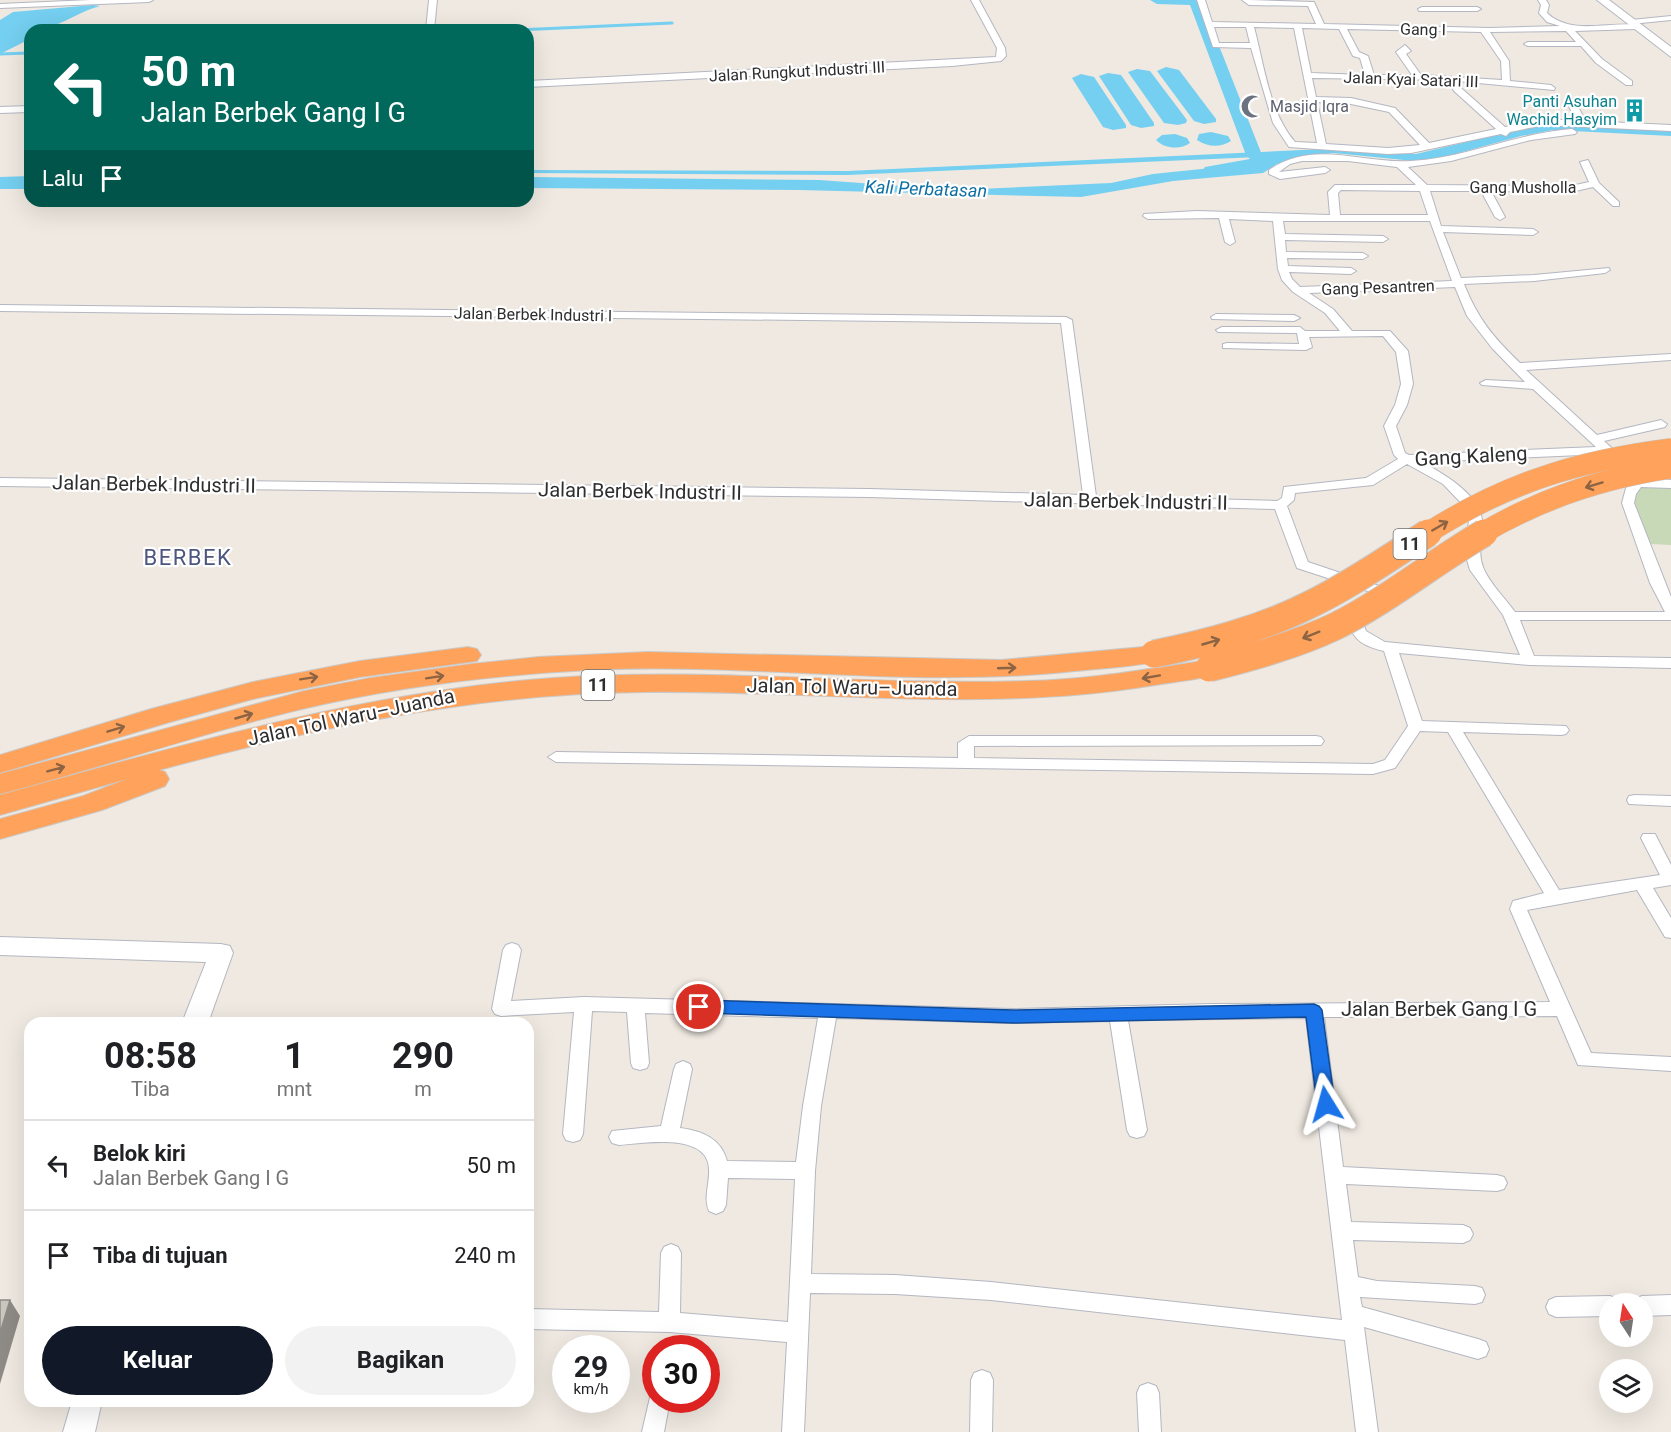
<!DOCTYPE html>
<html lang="id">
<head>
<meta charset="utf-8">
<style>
	body { margin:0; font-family:Roboto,sans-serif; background:#f2f2f2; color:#202124; height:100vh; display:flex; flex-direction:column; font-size:22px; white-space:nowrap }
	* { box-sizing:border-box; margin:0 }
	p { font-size:20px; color:#757577 }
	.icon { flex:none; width:33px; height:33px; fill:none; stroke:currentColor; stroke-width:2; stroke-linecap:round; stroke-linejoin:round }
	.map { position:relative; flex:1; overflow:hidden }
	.panel { position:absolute; left:24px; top:1017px; width:510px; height:390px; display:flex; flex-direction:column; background:#fff; border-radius:18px; box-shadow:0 6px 24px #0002 }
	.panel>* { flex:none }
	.guide { position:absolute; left:24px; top:24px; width:510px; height:183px; border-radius:18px; box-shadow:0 6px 24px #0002; background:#00695c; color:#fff; overflow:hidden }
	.needle { width:39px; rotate:348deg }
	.fabs { position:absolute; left:1599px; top:1293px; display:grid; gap:12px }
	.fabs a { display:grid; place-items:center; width:54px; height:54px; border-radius:50%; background:#fff; box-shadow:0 6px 24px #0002; font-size:30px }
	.speed { position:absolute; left:552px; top:1335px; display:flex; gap:12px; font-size:30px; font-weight:700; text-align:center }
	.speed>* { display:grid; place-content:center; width:78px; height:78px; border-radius:50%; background:#fff; box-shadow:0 6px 24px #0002; line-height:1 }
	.speed small { font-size:15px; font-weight:400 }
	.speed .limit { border:9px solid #d22; background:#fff; color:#111 }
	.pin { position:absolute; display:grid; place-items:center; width:51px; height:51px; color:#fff; margin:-26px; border:3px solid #fff; border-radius:50%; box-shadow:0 2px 6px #0007 }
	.me { position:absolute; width:66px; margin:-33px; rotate:352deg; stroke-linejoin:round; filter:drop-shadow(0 0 4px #0008) }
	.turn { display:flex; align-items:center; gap:21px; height:126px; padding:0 18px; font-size:27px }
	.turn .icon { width:78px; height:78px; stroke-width:2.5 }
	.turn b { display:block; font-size:42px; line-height:51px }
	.then { display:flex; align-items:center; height:57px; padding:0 18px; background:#0003; gap:12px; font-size:22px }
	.eta { display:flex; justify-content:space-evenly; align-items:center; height:102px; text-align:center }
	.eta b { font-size:36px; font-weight:700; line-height:42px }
	.primary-button { display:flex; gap:12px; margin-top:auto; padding:12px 18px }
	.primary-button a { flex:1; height:69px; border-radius:36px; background:#111827; color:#fff; font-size:24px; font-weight:700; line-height:69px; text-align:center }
	.primary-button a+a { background:#f2f2f2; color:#202124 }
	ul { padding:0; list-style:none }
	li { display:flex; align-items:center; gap:18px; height:90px; padding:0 18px; border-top:2px solid #e0e0e0 }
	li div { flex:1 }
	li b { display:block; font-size:22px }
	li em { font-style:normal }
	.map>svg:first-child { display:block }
</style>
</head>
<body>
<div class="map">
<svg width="1671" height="1432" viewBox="0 0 1671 1432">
	<rect width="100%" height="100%" fill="#efe9e1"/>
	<polygon fill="#c8d9b8" points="1647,487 1671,488 1671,545 1650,544 1631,504 1636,489"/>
	<g fill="#75cff0">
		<path d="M93,5L100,6C74,13 57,30 30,30V39L0,54V20L13,12Z"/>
		<polygon points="1166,67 1179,70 1216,119 1216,122 1204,124 1194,121 1157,71"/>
		<polygon points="1137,69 1150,71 1187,120 1186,123 1178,125 1164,123 1128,72"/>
		<polygon points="1108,73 1121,75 1154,123 1154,126 1141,128 1131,125 1099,76"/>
		<polygon points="1081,74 1094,77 1126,125 1126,128 1113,130 1103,127 1072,78"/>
		<polygon points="1549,124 1671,130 1671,136 1553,130 1521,136 1437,159 1414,161 1334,153 1304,156 1277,164 1263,173 1173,181 1081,197 799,190 528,188 528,177 819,180 958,190 1111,183 1153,174 1260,163 1258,157 847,175 528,173 528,170 848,171 1324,149 1416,154 1508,132"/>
		<path d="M1211,132L1228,136L1231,141C1221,148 1207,147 1197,140L1199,134Z"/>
		<path d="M1175,134L1187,138L1190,143C1180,150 1165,149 1156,140L1162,135Z"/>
		<polygon points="30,176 30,189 0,189 0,177"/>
	</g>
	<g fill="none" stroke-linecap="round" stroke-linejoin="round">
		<g stroke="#75cff0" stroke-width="3">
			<polyline points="517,30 672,23"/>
			<polyline points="0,54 30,53"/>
		</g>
		<polygon fill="#75cff0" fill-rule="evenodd" points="1150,0 1201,0 1262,155 1261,157 1294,151 1302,156 1300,159 1211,175 1205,173 1203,170 1205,167 1250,159 1246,155 1190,5 1157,4"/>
		<defs>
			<g id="street">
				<polygon points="91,0 153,0 149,2 0,8 0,4"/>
				<polygon points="429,0 437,0 434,30 426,30"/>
				<polygon points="971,0 979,0 1005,48 1006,56 1001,61 952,66 528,87 528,81 996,57 997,48"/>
				<path d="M1197,0H1205L1212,22L1316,24L1308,6L1249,5L1242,0H1250L1314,2L1324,24L1490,28L1560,26L1547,22L1539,13L1541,5L1538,0H1546L1549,5L1547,13C1571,36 1609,21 1639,25L1640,27L1636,29L1575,31L1602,59L1632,81V85H1626L1596,63L1581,46H1528L1524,44L1528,42H1576L1566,31L1490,32L1509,61L1510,81L1551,85L1555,88L1554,90L1457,81L1461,88L1505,127L1544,119L1576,121L1566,100L1570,97L1574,100L1586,121L1671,125V131L1544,125L1510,132L1506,136L1501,134L1411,153L1388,154L1289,147L1273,123L1251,48L1213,47ZM1214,27H1246L1250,43H1219ZM1254,27L1294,28L1317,143L1295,142C1269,112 1264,64 1254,27ZM1302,28L1339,29L1353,56L1360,58L1365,75L1311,73ZM1347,29L1481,32L1501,61L1502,80L1421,75L1406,54L1411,51L1405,45L1396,52L1412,75H1374L1368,56L1359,52ZM1312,78L1448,80L1454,91L1496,129L1429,143L1395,108L1351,98L1316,97ZM1317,102L1351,104L1389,112L1420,145L1388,148L1326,144Z"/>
				<polygon points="1422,7 1477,7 1481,9 1477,11 1419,11 1418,9"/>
				<polygon points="1671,16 1671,20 1631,24 1627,22 1631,20"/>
				<polygon points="30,106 30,112 0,113 0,107"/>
				<path d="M1572,129L1577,132L1575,134L1531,140L1451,161L1408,167L1427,185L1571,186L1589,182L1580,162L1588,160L1599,183L1619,202V206H1613L1593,187L1571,192L1491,191L1505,217L1500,220L1495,217L1481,191H1430L1441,226L1533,229L1538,232L1533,235L1443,232L1461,278L1534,275L1609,268L1610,270L1605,273L1534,281L1464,284C1478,319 1493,337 1520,363L1671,354V360L1526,370L1597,435L1661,420L1667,424L1665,427L1604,441L1628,463L1622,467L1604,454L1422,462C1442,473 1481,495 1482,521C1483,538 1477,551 1483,567C1489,583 1505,598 1515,612H1665L1650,583L1622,503L1626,488L1632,482L1649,478L1671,480V488L1641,487L1636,494L1634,503L1671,597V620H1520L1534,656L1671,658V668L1529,665L1399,653L1422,721L1566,726L1569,730L1566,734L1561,735L1463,732L1559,890L1660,875L1641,838L1643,834H1655L1671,865V885L1653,888L1671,918V938L1665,937L1637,890L1527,910L1591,1053L1671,1057V1071L1578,1065L1557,1016L1324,1017L1343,1167L1497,1175L1504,1177L1507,1183L1504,1189L1497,1191L1346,1184L1351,1222L1463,1225L1470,1228L1473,1234L1470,1240L1463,1243L1353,1240L1358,1277L1377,1281L1475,1286L1482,1288L1485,1295L1482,1302L1475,1304L1360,1297L1362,1307L1478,1339L1486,1342L1489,1349L1486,1356L1478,1359L1364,1327L1378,1432H1356L1345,1340L991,1300L895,1294L810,1293L804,1432H782L787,1342L669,1332L528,1329V1309L659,1312L661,1253L664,1247L671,1244L678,1247L681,1253L680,1313L788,1322L795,1179L728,1178L726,1205L723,1211L716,1214L709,1211C703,1198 710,1183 709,1169C708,1132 644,1143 619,1145L612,1143L609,1137L612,1131L661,1126L674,1069L676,1064L683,1061L690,1064L692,1069L680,1128C702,1131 721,1138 727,1161L796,1162L803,1106L818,1018L645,1013L649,1063L647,1068L640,1070L633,1068L631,1063L627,1012L592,1011L583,1134L580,1140L573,1142L566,1140L563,1134L574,1012L501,1016L495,1014L492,1009L503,950L506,945L512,943L518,945L521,950L511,1001L584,997L1013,1009L1212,1004L1550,1002L1510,909L1513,901L1544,893L1448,732L1420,731L1395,768L1373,774L556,762L548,757L556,752L958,758V743L969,736H1316L1321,737L1324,741L1321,745L974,746V758L1373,764L1385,760L1408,726L1384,651C1367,647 1352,641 1349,622L1358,613H1368L1370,616L1363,623L1366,631L1385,642L1520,655L1503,615L1470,570L1465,553L1469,520L1463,505L1443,484L1407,464L1373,485L1295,493L1294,500L1287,506L1308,562L1397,592L1399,595L1397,598L1392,599L1297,568L1275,509L869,497L0,486V478L869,489L1083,495L1061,323L0,311V305L1066,317L1072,320L1096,496L1277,501L1282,498L1284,487L1366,478L1398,459L1394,455L1384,426L1395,405L1401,384L1396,352L1383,336L1309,337L1312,347L1306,350L1223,348V344L1227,343L1299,344L1297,333L1218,332L1216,330L1222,327H1300L1305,331H1340L1325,313L1293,292L1282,280L1278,269L1273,221L1229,219L1235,242L1230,245L1225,242L1219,218L1148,219L1143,216L1144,214L1197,211L1330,215L1328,192L1335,185H1416L1397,167L1348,161H1302L1290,164L1279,172L1325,167L1330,170L1325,173L1280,179L1269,174V170C1314,139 1361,164 1411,161C1466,158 1517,133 1572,129ZM1341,190L1420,191L1428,215H1340L1338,193ZM1283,221H1430L1452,281L1300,287L1292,279L1289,272L1351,274L1356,271L1351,268L1288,266L1287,258L1363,259L1368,256L1363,253L1286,252L1285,240L1383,242L1388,239L1383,236L1285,234ZM1455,287L1467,316L1492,348L1525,382L1486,380L1480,383L1482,385L1533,389L1596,447L1409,455L1405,453L1396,426L1407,405L1413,384L1408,351L1390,331H1352L1333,309L1309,293ZM836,1018L1013,1023L1110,1021L1127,1130L1130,1136L1137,1138L1144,1136L1147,1130L1128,1020L1306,1018L1342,1320L991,1282L895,1275L811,1274L815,1171L821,1106Z"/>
				<polygon points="1216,314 1294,315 1300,318 1294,321 1212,319 1211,317"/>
				<polygon points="1635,795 1671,796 1671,806 1629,804 1627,800 1629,796"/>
				<polygon points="1671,1295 1671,1315 1642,1316 1642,1304 1633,1304 1635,1299 1642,1296"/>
				<polygon points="1610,1296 1617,1299 1619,1304 1610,1304 1610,1316 1556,1317 1549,1314 1546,1307 1549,1300 1556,1297"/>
				<polygon points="982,1370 990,1373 993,1380 992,1432 970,1432 971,1380 974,1373"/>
				<polygon points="1148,1383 1156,1386 1159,1393 1161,1432 1139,1432 1137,1393 1140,1386"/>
				<polygon points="656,1391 656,1400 670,1400 664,1432 642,1432 651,1393"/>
			</g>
			<g id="secondary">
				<polygon points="1597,0 1609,0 1671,47 1671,57"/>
				<polygon points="0,937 221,944 230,946 233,953 208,1023 182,1023 206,962 0,955"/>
				<polygon points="72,1401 102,1401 95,1432 63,1432"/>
			</g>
			<g id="highway">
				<path d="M1154,646L1163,648L1167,654L1163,660C1135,667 1104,668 1075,671C914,689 751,662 590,670C493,675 396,687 302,709C201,733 101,768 0,794V774L304,691L370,678L471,664L538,657L648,652L1001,660Z"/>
				<polygon points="468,647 477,649 481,655 477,661 360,677 253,699 170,722 0,773 0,755 151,709 253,682 360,661"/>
				<path d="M1209,660L1218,662L1222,668L1218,674C1196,680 1172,682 1149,686C983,713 813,690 645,692C479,693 318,727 159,770L165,772L169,779L165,786L102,810L0,839V819L83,796L127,779L0,815V795C182,745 364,692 553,678C710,667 868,686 1026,681C1088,680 1148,669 1209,660Z"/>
			</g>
		</defs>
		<use href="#street" stroke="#b4b7c1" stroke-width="2"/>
		<use href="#secondary" stroke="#b4b7c1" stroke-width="2"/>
		<use href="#highway" stroke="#c9c9c9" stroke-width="2"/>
		<use href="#street" fill="#fff" fill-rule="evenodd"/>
		<use href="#secondary" fill="#fff" fill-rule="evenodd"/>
		<use href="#highway" fill="#ffa35c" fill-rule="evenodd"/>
		<defs>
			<g id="highway-bridge-far1">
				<path d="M1426,534C1506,483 1577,461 1671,449"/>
				<path d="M1481,534C1540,499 1603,478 1671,468"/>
			</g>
			<g id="highway-bridge">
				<path d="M1154,654C1208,643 1262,629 1311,604C1352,584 1390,557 1428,533"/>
				<path d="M1209,668C1252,657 1296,645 1336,626C1388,600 1434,562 1484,533"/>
			</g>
		</defs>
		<use href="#highway-bridge-far1" stroke="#c9c9c9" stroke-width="22" stroke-linecap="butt"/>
		<use href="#highway-bridge" stroke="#c9c9c9" stroke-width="29" stroke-linecap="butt"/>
		<use href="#highway-bridge-far1" stroke="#ffa35c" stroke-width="21"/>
		<use href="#highway-bridge" stroke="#ffa35c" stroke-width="27"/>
	</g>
	<polygon fill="#8e8b86" points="10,1300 20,1316 0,1384 0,1333"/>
	<polygon fill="#cbc7bf" stroke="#8e8b86" stroke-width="1.5" points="0,1300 10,1300 0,1333"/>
	<defs><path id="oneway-shaft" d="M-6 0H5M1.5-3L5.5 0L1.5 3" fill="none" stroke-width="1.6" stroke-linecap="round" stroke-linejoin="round" transform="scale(1.5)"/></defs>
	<g stroke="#8c6343">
		<use href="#oneway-shaft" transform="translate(1594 485) rotate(163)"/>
		<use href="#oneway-shaft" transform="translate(1440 526) rotate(-30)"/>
		<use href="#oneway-shaft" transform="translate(1311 635) rotate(158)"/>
		<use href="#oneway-shaft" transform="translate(1211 642) rotate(-16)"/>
		<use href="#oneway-shaft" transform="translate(1007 668) rotate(-2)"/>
		<use href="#oneway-shaft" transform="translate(435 677) rotate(-9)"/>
		<use href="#oneway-shaft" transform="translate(1151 677) rotate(170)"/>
		<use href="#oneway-shaft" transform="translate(309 678) rotate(-9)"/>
		<use href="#oneway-shaft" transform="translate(244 716) rotate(-16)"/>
		<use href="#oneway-shaft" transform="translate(116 729) rotate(-17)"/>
		<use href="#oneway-shaft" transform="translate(56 769) rotate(-15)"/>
	</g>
	<polygon fill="#1a73e8" stroke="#114b97" stroke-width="1.5" points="699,1000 1013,1010 1314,1004 1319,1006 1322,1010 1335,1104 1332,1109 1326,1112 1320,1109 1317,1104 1306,1017 1013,1023 699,1013 694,1011 691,1007 694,1002"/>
	<defs>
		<symbol id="mosque-bare" viewBox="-9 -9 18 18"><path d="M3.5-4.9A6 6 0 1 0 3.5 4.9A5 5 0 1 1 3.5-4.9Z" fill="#6b7280" stroke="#fff" stroke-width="2.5" paint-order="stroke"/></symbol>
		<symbol id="building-bare" viewBox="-9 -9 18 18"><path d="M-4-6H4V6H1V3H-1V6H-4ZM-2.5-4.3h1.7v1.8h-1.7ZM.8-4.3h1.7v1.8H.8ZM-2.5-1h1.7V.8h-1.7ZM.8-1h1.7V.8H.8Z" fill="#0f9aa8" stroke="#fff" stroke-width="2.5" paint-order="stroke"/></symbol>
	</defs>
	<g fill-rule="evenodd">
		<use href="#mosque-bare" x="1236" y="90" width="33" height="33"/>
		<use href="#building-bare" x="1618" y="94" width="33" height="33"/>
	</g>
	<g text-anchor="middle" stroke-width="4.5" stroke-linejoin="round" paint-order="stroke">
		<g font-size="16" fill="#2e2e2e" stroke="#fff">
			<text transform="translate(1423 29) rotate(1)" y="6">Gang I</text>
			<text transform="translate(797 71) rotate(-3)" y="6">Jalan Rungkut Industri III</text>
			<text transform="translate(1411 79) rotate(2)" y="6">Jalan Kyai Satari III</text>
			<text x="1523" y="193">Gang Musholla</text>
			<text transform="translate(1378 287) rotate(-2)" y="6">Gang Pesantren</text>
			<text transform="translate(533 314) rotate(1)" y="6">Jalan Berbek Industri I</text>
		</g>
		<g font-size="16" fill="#0d838f" stroke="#fff" text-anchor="end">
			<text x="1617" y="107">Panti Asuhan<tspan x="1617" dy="18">Wachid Hasyim</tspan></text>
		</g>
		<g font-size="16" fill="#5b616d" stroke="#fff" text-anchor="start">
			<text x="1270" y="112">Masjid Iqra</text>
		</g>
		<g font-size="18" font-style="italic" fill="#0d6fa3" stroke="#fff">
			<text transform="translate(926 189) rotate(2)" y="6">Kali Perbatasan</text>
		</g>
		<g fill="#fff" stroke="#6d6d6d" stroke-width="1.5">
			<rect x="1393.5" y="529" width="33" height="30" rx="4.5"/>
			<rect x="581.5" y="670" width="33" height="30" rx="4.5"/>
		</g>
		<g font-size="18" font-weight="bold" fill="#2e2e2e">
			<text x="1410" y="550">11</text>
			<text x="598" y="691">11</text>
		</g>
		<g font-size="20" fill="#2e2e2e" stroke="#fff">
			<text transform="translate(1471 456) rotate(-3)" y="7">Gang Kaleng</text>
			<text transform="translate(154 484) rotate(1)" y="7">Jalan Berbek Industri II</text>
			<text transform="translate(640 491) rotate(1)" y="7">Jalan Berbek Industri II</text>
			<text transform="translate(1126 501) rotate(1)" y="7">Jalan Berbek Industri II</text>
			<text transform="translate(852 687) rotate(1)" y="7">Jalan Tol Waru–Juanda</text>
			<text transform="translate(351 717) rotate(-12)" y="7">Jalan Tol Waru–Juanda</text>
			<text x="1439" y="1016">Jalan Berbek Gang I G</text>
		</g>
		<g font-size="22" letter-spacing="1.5" fill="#4d5680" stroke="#fff">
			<text x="188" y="565">BERBEK</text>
		</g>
	</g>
</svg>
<div class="fabs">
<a><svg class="needle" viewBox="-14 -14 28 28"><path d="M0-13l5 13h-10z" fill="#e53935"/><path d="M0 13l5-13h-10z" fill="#757577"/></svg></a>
<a><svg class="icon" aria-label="layers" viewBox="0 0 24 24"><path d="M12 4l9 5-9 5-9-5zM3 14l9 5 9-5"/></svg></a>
</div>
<div class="speed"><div>29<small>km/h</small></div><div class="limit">30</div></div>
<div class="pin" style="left:699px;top:1007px;background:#d93025"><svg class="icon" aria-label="arrive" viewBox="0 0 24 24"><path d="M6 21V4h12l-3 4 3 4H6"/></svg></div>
<svg class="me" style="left:1326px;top:1104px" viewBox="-20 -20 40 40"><path d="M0-17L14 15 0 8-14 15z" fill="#1a73e8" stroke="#fff" stroke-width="4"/></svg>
<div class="guide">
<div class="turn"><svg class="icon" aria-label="left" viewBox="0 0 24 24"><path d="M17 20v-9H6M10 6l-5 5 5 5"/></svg><div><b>50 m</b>Jalan Berbek Gang I G</div></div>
<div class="then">Lalu<svg class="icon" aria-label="arrive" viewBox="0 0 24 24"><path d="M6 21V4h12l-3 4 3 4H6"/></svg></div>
</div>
<section class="panel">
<div class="eta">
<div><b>08:58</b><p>Tiba</p></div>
<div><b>1</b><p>mnt</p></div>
<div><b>290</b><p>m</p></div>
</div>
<ul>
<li><svg class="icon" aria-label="left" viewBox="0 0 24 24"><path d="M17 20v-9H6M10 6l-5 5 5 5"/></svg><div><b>Belok kiri</b><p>Jalan Berbek Gang I G</p></div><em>50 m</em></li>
<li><svg class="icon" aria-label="arrive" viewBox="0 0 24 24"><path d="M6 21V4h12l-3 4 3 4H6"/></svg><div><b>Tiba di tujuan</b></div><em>240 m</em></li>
</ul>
<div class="primary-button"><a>Keluar</a><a>Bagikan</a></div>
</section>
</div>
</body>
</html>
